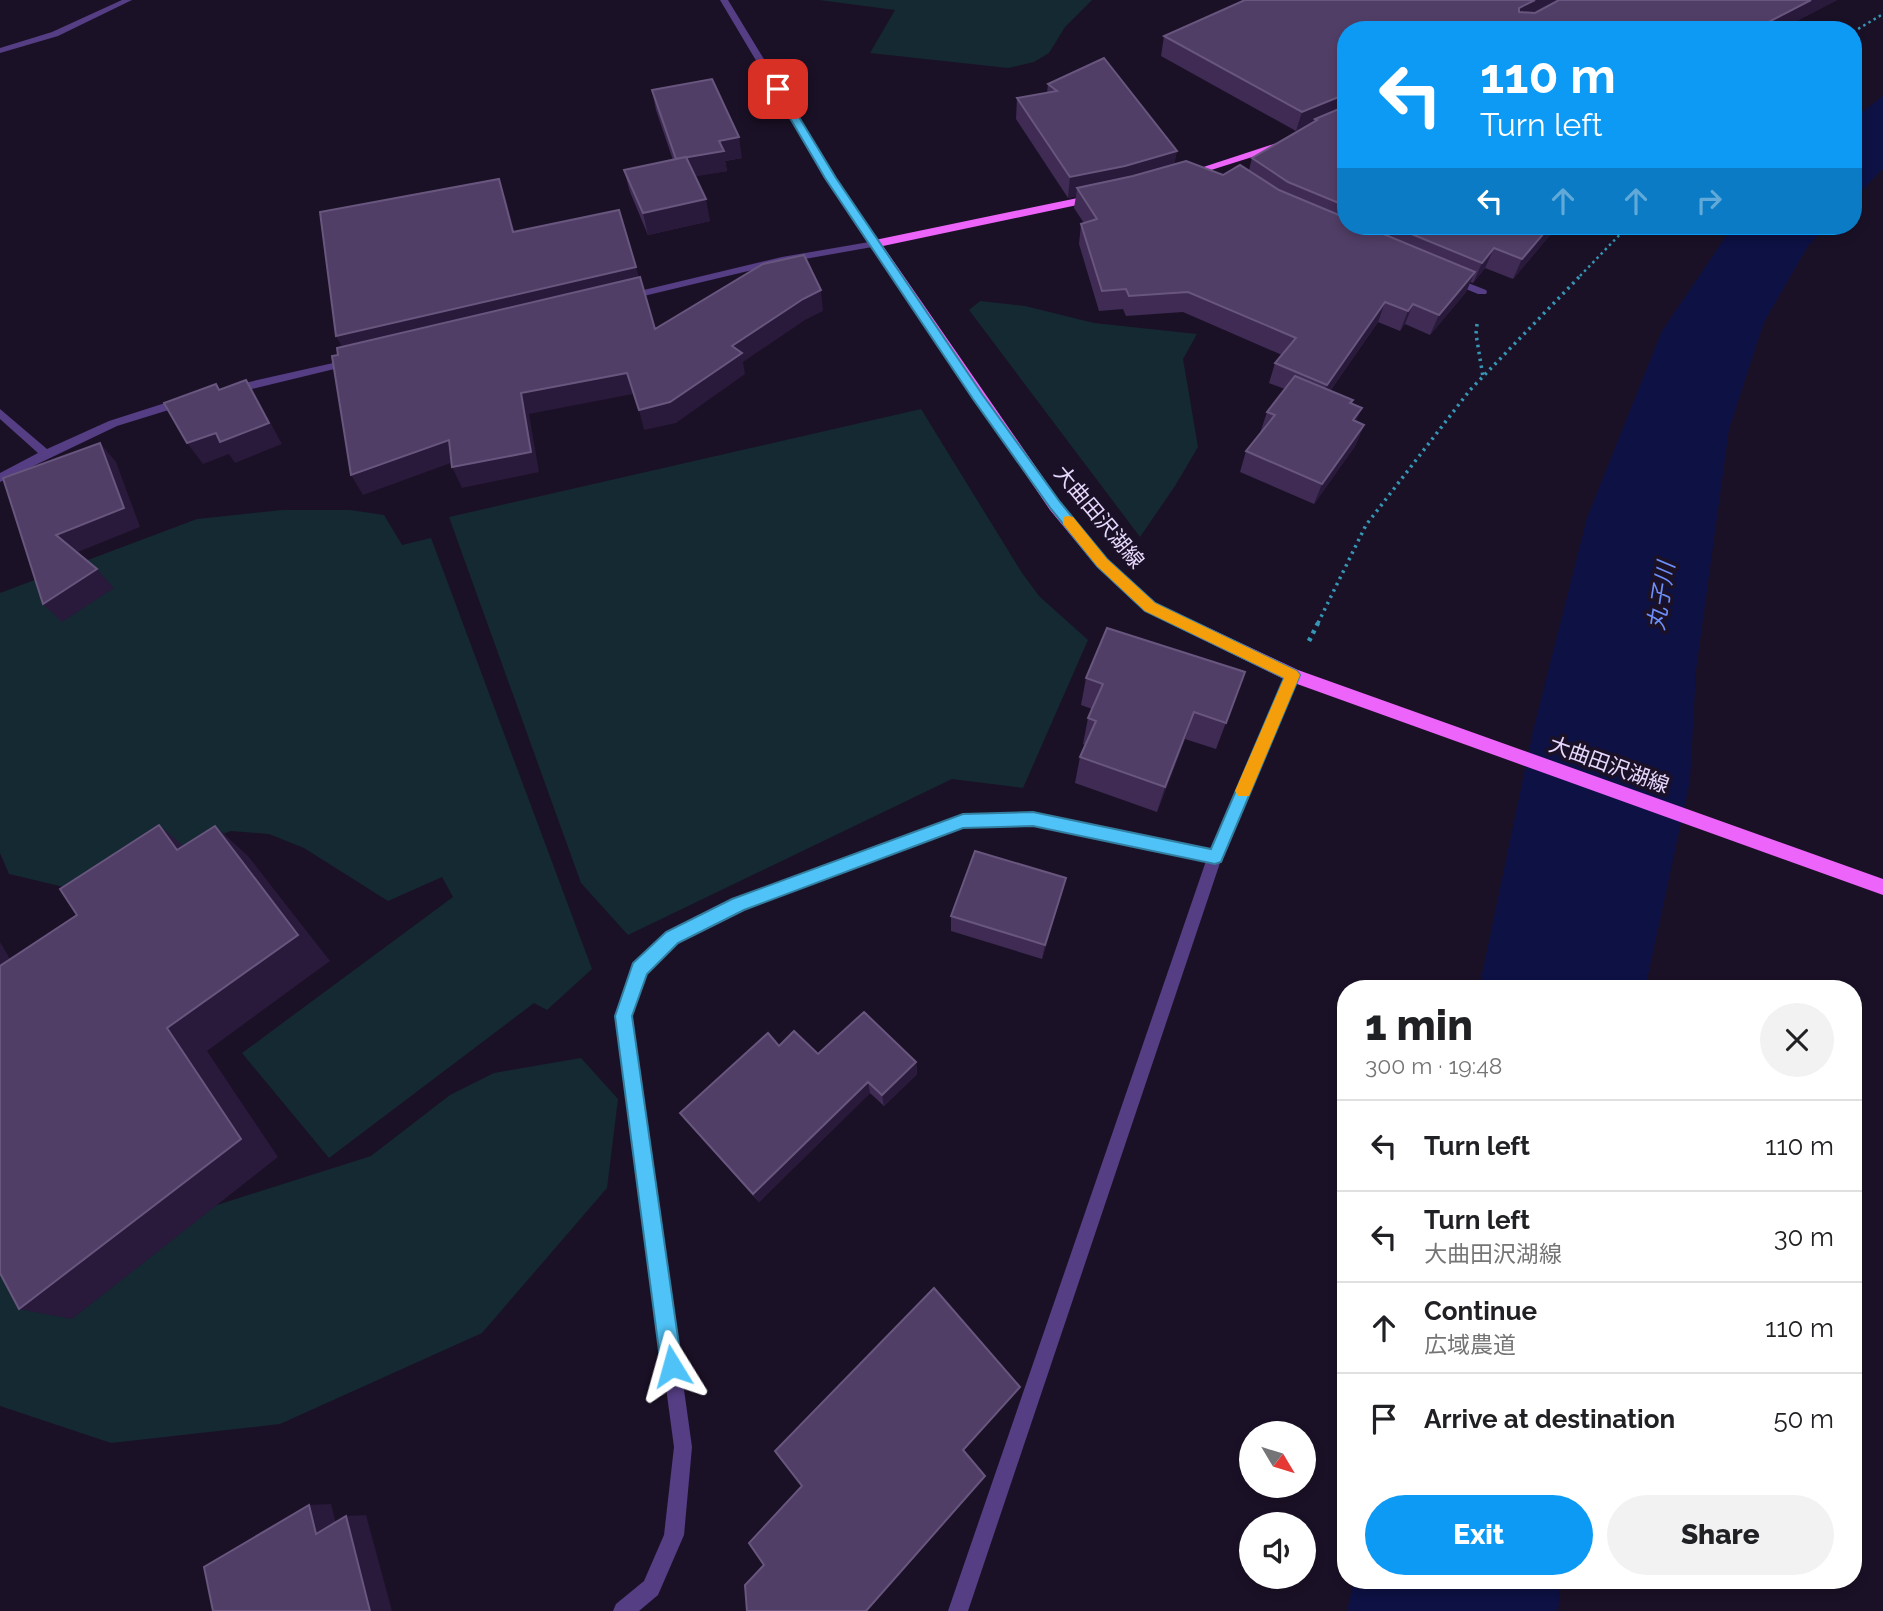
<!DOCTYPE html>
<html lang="en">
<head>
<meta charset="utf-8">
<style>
	body { margin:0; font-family:Raleway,"Noto Sans JP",sans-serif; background:#f2f2f2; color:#202124; height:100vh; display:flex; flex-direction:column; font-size:26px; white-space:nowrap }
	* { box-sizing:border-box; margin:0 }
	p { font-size:23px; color:#757577 }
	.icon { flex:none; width:38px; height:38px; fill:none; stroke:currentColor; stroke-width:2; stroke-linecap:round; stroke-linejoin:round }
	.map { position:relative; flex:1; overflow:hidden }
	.drawer { position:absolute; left:1337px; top:980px; width:525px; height:609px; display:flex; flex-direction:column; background:#fff; border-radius:28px; box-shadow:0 4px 10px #0003 }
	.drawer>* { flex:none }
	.top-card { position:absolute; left:1337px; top:21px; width:525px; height:214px; border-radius:28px; box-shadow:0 4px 10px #0003; background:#0d9af5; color:#fff; overflow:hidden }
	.needle { width:46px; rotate:128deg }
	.controls { position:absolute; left:1239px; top:1421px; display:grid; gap:14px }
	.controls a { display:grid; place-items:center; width:77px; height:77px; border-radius:50%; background:#fff; box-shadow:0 4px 10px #0003; font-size:35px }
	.pin { position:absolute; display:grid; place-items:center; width:60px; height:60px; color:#fff; margin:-30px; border-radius:14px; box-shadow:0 4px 10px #0006 }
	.me { position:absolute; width:77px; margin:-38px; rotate:352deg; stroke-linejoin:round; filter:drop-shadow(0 0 5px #0008) }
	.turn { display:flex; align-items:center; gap:24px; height:147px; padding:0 28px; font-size:32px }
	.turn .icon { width:91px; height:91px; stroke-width:2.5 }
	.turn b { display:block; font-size:49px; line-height:60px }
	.lanes { display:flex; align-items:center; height:66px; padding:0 28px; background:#0003; justify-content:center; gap:35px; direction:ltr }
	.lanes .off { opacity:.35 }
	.round { display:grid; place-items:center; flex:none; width:74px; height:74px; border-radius:37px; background:#f2f2f2 }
	.summary { display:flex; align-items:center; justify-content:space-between; height:119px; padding:0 28px }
	h1 { font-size:42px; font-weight:800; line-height:52px }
	.primary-button { display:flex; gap:14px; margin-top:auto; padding:14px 28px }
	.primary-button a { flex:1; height:80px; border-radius:42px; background:#0d9af5; color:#fff; font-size:28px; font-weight:800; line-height:80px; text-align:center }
	.primary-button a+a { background:#f2f2f2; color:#202124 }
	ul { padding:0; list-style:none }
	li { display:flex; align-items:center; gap:21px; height:91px; padding:0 28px; border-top:2px solid #e0e0e0 }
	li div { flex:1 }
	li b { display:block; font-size:26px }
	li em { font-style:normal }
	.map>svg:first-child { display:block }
</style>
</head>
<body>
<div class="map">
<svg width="1883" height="1611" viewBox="0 0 1883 1611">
	<rect width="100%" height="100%" fill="#1b1127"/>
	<g fill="#142931">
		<polygon points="819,0 1092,0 1065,27 1049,53 1034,62 1008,68 870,53 895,10"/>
		<polygon points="980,301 1025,306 1094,323 1197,334 1183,359 1198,447 1175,486 1140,537 969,310"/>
		<polygon points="921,409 1022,573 1039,596 1088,640 1023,788 952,779 628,935 581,883 449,517"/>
		<polygon points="282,510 350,510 384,515 402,545 431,538 592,969 547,1010 534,1003 329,1158 242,1053 453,897 442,877 388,901 304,848 269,834 231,831 133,869 64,887 9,874 0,853 0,593 197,519"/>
		<polygon points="581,1058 618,1099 607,1188 482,1333 280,1424 111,1443 0,1406 0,1155 217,1205 371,1156 450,1095 494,1073"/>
	</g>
	<g fill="#0d1144">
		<polygon points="1883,96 1883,169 1853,199 1853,119"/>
		<polygon points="1733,226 1827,226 1808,246 1764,322 1729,429 1696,670 1690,781 1645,989 1479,989 1533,731 1587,518 1662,331"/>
		<polygon points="1354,1580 1561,1580 1558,1611 1347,1611"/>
	</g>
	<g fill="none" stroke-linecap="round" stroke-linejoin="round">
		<g stroke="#3597b5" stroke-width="2.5" stroke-dasharray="2.5 3.5" stroke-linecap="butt">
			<polyline points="1853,32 1883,14"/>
			<polyline points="1580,276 1628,226"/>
		</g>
		<g stroke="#3597b5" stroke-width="3.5" stroke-dasharray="2.5 4.5" stroke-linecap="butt">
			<polyline points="1477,324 1476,334 1483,377"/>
			<polyline points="1318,623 1366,525 1470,390 1582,274"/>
		</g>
		<polyline stroke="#3597b5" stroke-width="4.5" stroke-dasharray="3.5 5" stroke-linecap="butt" points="1309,641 1319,621"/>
		<g fill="#553e84" fill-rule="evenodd">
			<polygon points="122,0 132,0 58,36 0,53 0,48 52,32"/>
			<polygon points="875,241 880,244 878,246 782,263 627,300 622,297 627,294 782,257"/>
			<polygon points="1453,277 1486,290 1487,292 1486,294 1478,294 1449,282 1448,280"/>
			<polygon points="351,359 356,362 355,364 231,394 226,390 231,386"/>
			<polygon points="184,397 189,401 188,404 117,426 0,482 0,473 38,453 0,419 0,409 47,449 109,421"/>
			<polygon points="1292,670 1299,675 1222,857 968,1611 948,1611 1206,861 1033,825 963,827 743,909 677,943 646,973 632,1016 692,1447 684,1535 658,1595 639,1611 613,1611 616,1604 644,1581 664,1535 674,1447 616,1016 635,964 667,933 733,899 963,815 1033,813 1211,850 1285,675"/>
		</g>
		<polygon fill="#553e84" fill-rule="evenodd" points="720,0 728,0 836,178 880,244 878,246 872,246 826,178"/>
		<g fill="#ec64f9" fill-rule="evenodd">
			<polygon points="1289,139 1293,140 1293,144 1189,177 1179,175"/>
			<polygon points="1097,194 1103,198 1101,200 883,246 1060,502 1107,559 1156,603 1298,670 1883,879 1883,895 1286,680 1144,611 1097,567 1050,510 869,244 875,240"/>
		</g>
	</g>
	<g fill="#3f2b54">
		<polygon points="1245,0 1837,0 1779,30 1346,30 1346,226 1554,226 1550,235 1513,279 1485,268 1473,283 1470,282 1466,292 1430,335 1405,324 1400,331 1378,322 1330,391 1353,400 1352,404 1356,422 1364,425 1355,446 1314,504 1240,472 1246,451 1260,433 1267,412 1285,389 1269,383 1275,363 1282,355 1183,312 1126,316 1123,309 1099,311 1079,244 1081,224 1084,223 1074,208 1076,196 1068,198 1016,119 1017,98 1047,93 1048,84 1177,151 1174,164 1223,175 1249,170 1252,158 1303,129 1296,131 1161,56 1164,36"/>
		<polygon points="652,90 742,158 725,161 727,171 695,176 710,221 648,235 630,192 624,170 673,160 656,110"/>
		<polygon points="1245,672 1216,749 1185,739 1157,812 1075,783 1080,757 1085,745 1083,744 1088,718 1092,709 1081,705 1086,678"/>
		<polygon points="1066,878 1062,893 1042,959 951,931 951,916"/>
		<polygon points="779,1046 818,1054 916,1062 917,1074 884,1106 870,1093 759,1202 688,1123 680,1113"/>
	</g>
	<g fill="#29193a">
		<polygon points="1535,0 1564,0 1512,28 1519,8"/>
		<polygon points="1811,0 1837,0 1779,30 1753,30"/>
		<polygon points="1346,94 1346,111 1315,119 1314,124 1296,131 1302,112"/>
		<polygon points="739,137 742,158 725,161 727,171 680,179 676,159 719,141"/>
		<polygon points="1177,151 1173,171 1077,188 1076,196 1068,198 1070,177"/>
		<polygon points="499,179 506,199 520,253 513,232"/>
		<polygon points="706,199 710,221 648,235 643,213"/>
		<polygon points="1550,226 1554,226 1550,235 1513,279 1522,259"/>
		<polygon points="1494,248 1485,268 1473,283 1482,263"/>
		<polygon points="636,267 642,287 347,356 336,336"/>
		<polygon points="1475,272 1466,292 1430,335 1439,315"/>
		<polygon points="821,290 823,311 805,320 743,362 745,374 676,423 644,430 639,410 803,299"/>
		<polygon points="1385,302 1378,322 1320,405 1327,385"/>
		<polygon points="1413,304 1405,324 1400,331 1408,311"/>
		<polygon points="627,373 633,394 529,414 539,472 462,488 452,467 521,393"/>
		<polygon points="246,380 259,402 282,444 235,463 229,454 203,464 187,443"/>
		<polygon points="1362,408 1353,429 1353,420"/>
		<polygon points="1364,425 1355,446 1314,504 1322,484"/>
		<polygon points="449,440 459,460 363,495 351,475"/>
		<polygon points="100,443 116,462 140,527 73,554 56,535"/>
		<polygon points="97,569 114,588 62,622 43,604"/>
		<polygon points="1194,712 1185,739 1157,812 1165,787"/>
		<polygon points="159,825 195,856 177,850"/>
		<polygon points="215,826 248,856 330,961 207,1051 278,1157 72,1319 19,1309 167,1028"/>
		<polygon points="1066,878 1062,893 1042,959 1045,945"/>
		<polygon points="0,942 34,1000 0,982"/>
		<polygon points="916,1062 917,1074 884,1106 882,1095"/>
		<polygon points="868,1082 870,1093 759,1202 753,1194"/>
		<polygon points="331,1504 338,1532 316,1534 309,1505"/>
		<polygon points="366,1515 392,1611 370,1611 346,1516"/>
	</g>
	<g fill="#513e66" stroke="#68567e" stroke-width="2">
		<polygon points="1245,0 1535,0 1519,8 1519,12 1535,13 1559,0 1811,0 1753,30 1346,30 1346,94 1302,112 1164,36"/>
		<polygon points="1104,58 1177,151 1125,166 1070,177 1017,98 1057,91 1048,84"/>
		<polygon points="712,79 739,137 719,141 724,151 676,159 652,90"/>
		<polygon points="1346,106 1346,206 1288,182 1252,158 1317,120 1315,119"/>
		<polygon points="686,157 706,199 643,213 624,170"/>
		<polygon points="1186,161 1223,175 1240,165 1279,190 1346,218 1346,226 1364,226 1475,272 1439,315 1413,304 1408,311 1385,302 1327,385 1275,363 1296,338 1188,292 1129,296 1126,289 1102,291 1081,224 1097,219 1077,188 1133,176"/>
		<polygon points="499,179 513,232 619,210 636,267 336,336 320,212"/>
		<polygon points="1392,226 1550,226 1522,259 1494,248 1482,263"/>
		<polygon points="804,255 821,290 803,299 732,346 742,353 670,402 639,410 627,373 521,393 531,452 452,467 449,440 351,475 332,356 338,355 337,348 640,277 655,329 763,264"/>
		<polygon points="1295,376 1353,400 1350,403 1362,408 1353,420 1364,425 1322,484 1246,451 1275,415 1267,412"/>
		<polygon points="246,380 269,423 220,442 216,433 187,443 164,403 216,384 219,390"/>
		<polygon points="100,443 124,508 56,535 97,569 43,604 3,478"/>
		<polygon points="1107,628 1245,672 1226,723 1194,712 1165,787 1080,757 1096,721 1088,718 1103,684 1086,678"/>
		<polygon points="159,825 177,850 215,826 298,935 167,1028 241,1139 19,1309 0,1273 0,966 77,915 60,889"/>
		<polygon points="975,851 1066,878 1045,945 951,916"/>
		<polygon points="864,1012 916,1062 882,1095 868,1082 753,1194 680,1113 768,1033 779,1046 794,1031 818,1054"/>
		<polygon points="934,1288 1020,1387 963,1450 985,1476 866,1611 747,1611 745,1585 764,1565 749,1543 802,1486 775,1451"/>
		<polygon points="309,1505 316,1534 346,1516 370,1611 213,1611 204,1567"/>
	</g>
	<polygon fill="#4fc3f7" stroke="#337fa1" stroke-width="2" points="774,87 782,89 836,178 982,394 1060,502 1107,559 1155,603 1297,671 1300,675 1221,862 1215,864 1033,826 963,828 744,910 678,943 647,974 632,1016 682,1366 679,1373 672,1376 664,1373 661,1366 615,1016 633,963 666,932 732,899 963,814 1033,812 1211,849 1284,678 1145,611 1097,566 1051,509 973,399 825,178 773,89"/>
	<polygon fill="#f59e0b" points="1068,516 1073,517 1107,559 1155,603 1297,671 1300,675 1249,796 1238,796 1235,791 1284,678 1145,611 1097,566 1063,524 1063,517"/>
	<g text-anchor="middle" stroke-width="7" stroke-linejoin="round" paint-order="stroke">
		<g font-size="21" fill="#e7d8fd" stroke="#1b1127">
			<text transform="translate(1099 517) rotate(50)" y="7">大曲田沢湖線</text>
			<text transform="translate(1609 765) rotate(20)" y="7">大曲田沢湖線</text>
		</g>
		<g font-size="23" font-style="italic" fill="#6b8ef9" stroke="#1b1127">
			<text transform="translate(1661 596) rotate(-81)" y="8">丸子川</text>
		</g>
	</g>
</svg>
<div class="controls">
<a><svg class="needle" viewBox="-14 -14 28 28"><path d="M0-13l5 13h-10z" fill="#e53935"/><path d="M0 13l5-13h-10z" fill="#757577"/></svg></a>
<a><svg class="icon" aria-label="sound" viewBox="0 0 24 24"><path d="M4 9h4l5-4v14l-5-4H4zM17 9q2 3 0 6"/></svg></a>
</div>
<div class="pin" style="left:778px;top:89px;background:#d93025"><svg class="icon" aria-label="arrive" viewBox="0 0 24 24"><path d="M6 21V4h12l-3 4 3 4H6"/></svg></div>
<svg class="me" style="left:672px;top:1366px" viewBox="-20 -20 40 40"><path d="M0-17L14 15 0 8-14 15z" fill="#4fc3f7" stroke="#fff" stroke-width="4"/></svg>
<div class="top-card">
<div class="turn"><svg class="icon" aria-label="left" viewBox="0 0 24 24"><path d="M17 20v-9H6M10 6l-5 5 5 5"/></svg><div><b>110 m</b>Turn left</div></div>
<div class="lanes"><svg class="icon" aria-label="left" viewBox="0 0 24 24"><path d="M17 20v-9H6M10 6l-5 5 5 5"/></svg><svg class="icon off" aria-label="ahead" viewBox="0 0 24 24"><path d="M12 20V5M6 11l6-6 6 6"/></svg><svg class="icon off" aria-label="ahead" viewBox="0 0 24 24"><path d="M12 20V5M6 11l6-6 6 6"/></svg><svg class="icon off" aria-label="right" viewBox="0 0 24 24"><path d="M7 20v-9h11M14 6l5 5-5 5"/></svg></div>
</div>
<section class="drawer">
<div class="summary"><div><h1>1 min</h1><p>300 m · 19:48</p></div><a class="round"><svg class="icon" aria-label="close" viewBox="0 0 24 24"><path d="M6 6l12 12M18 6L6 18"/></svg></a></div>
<ul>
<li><svg class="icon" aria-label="left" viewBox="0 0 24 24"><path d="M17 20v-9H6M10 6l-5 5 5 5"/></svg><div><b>Turn left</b></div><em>110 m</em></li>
<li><svg class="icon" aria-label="left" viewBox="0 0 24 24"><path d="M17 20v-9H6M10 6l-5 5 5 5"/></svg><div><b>Turn left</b><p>大曲田沢湖線</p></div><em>30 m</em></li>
<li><svg class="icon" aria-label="ahead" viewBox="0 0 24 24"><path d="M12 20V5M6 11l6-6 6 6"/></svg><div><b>Continue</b><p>広域農道</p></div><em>110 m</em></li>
<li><svg class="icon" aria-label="arrive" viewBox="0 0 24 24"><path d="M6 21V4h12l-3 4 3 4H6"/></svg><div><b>Arrive at destination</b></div><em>50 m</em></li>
</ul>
<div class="primary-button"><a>Exit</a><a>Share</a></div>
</section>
</div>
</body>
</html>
